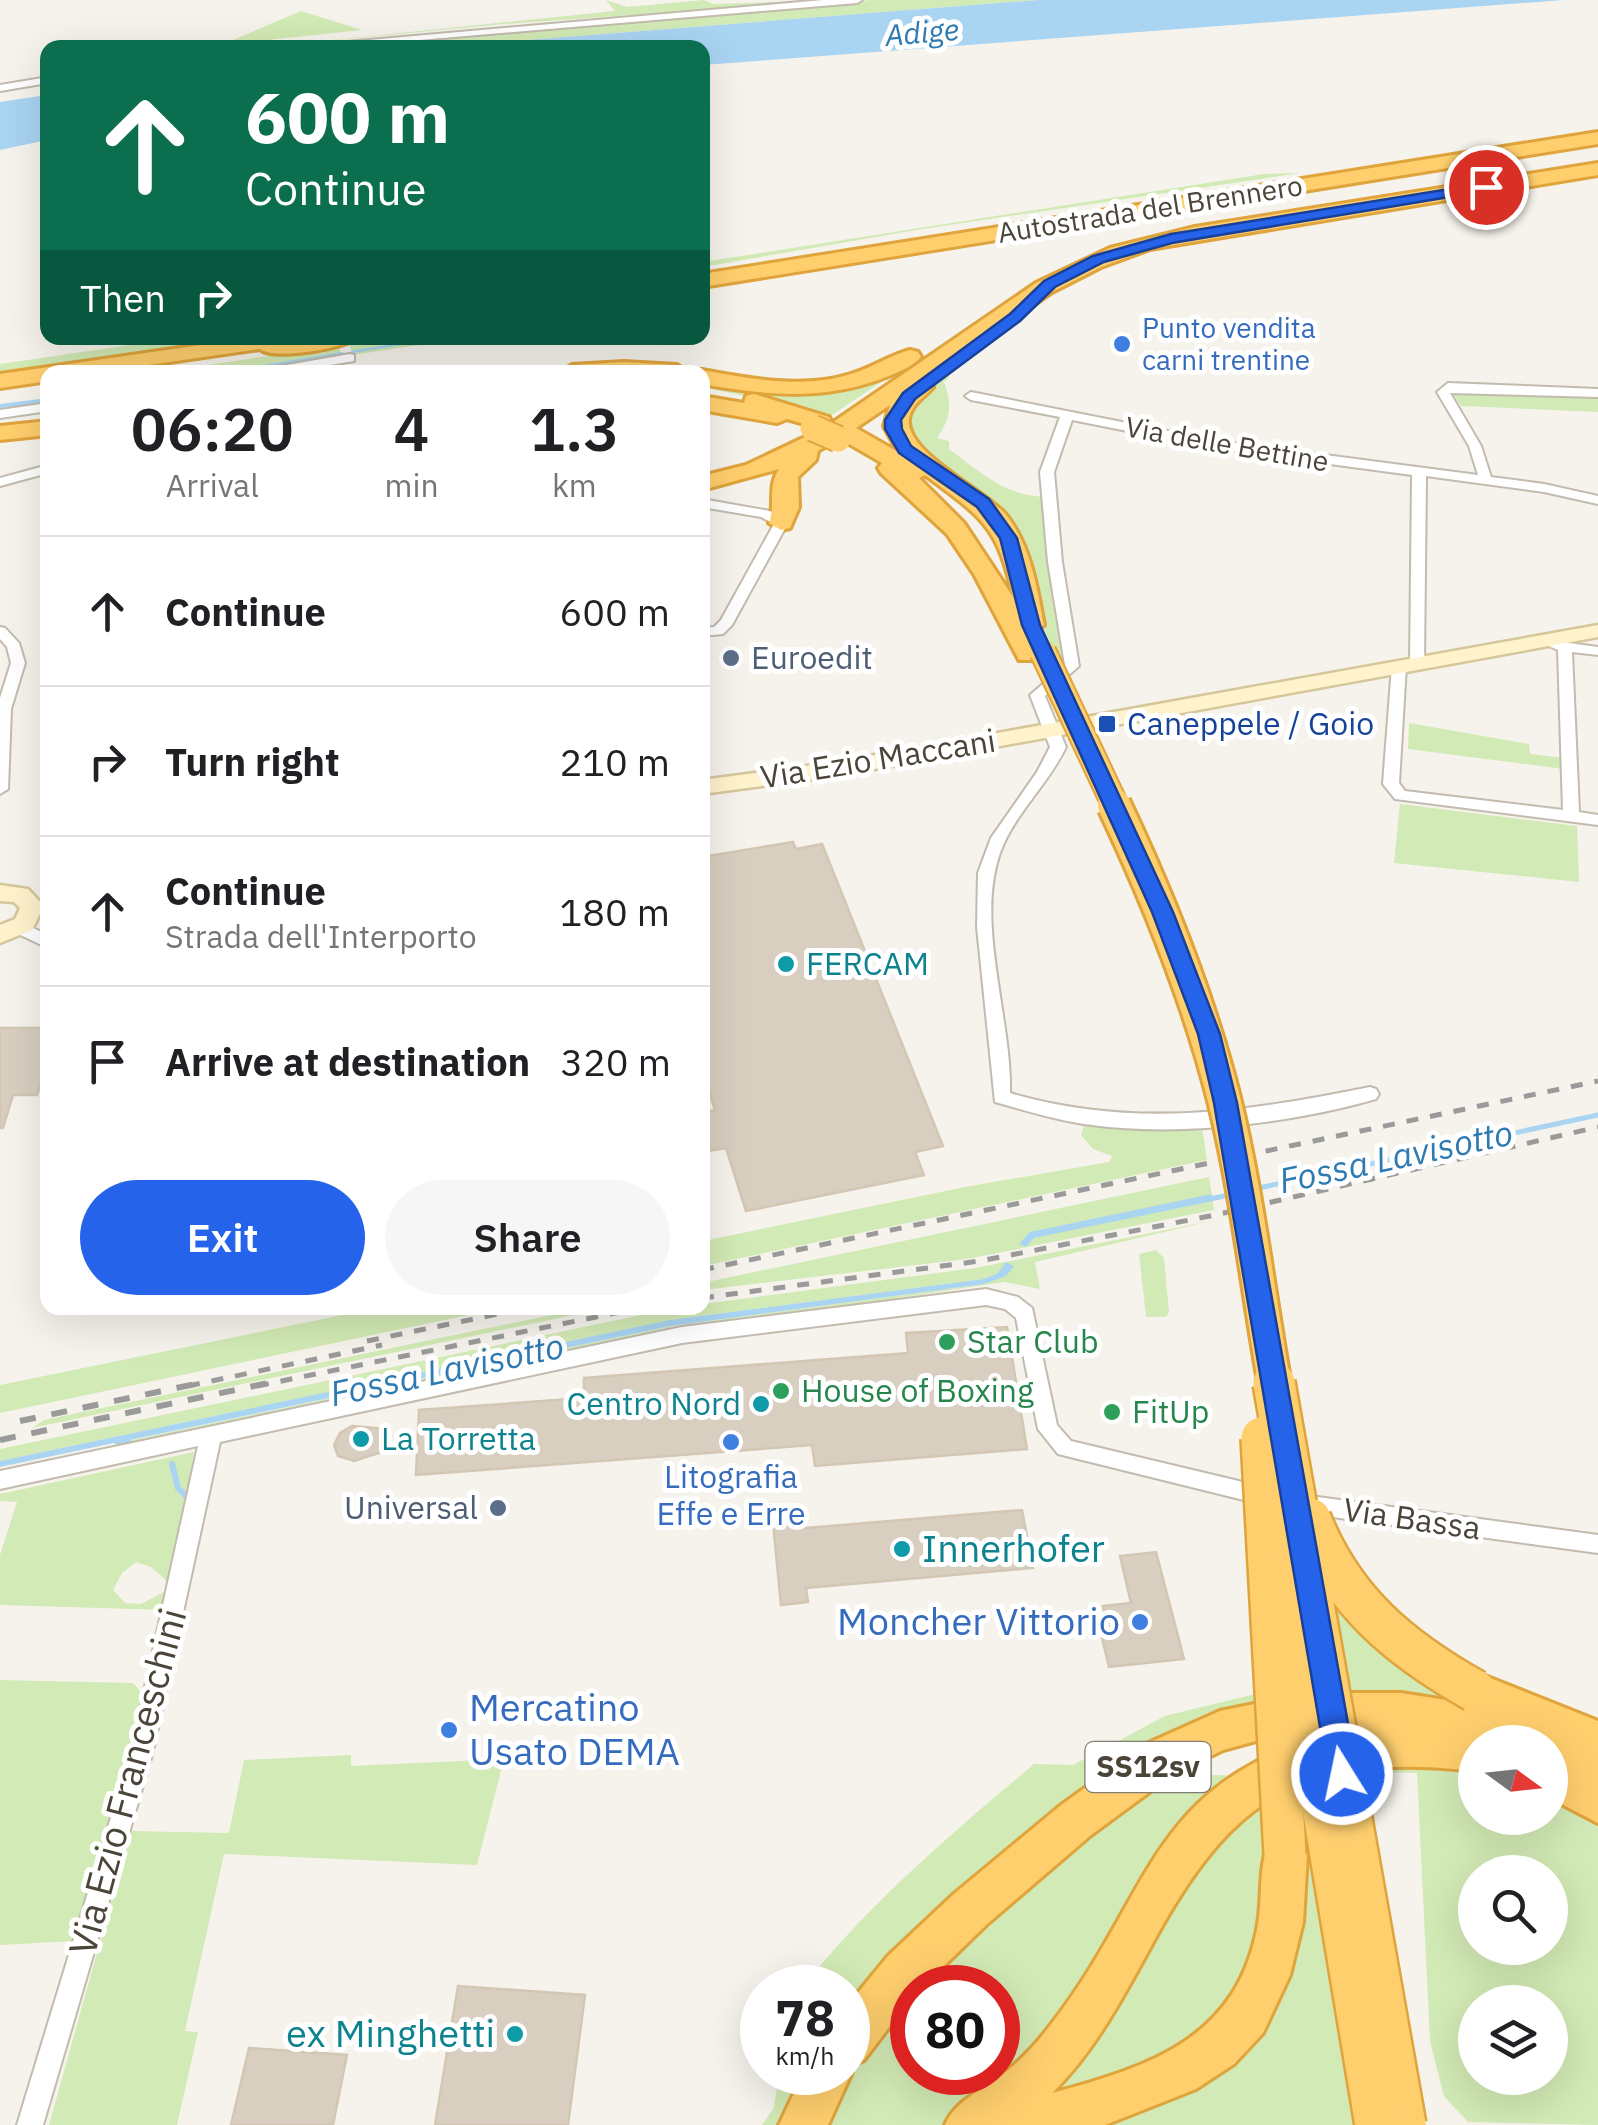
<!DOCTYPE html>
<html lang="en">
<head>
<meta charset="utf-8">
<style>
	body { margin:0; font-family:"IBM Plex Sans",sans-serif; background:#f6f6f6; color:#202124; height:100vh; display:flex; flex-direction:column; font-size:38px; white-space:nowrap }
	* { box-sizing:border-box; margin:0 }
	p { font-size:32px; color:#757577 }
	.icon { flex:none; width:55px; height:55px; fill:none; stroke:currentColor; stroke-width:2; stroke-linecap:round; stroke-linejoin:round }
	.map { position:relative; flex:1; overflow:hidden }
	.side { position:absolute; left:40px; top:365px; width:670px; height:950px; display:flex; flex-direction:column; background:#fff; border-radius:20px; box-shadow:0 10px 40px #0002 }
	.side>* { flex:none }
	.guide { position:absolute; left:40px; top:40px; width:670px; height:305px; border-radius:20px; box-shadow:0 10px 40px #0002; background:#0b6e4f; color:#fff; overflow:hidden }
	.needle { width:65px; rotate:105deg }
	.tools { position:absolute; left:1458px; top:1725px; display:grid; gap:20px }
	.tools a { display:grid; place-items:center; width:110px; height:110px; border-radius:50%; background:#fff; box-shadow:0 10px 40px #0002; font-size:50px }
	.speed { position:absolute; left:740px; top:1965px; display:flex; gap:20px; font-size:50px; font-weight:700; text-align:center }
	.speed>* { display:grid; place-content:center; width:130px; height:130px; border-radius:50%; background:#fff; box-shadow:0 10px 40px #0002; line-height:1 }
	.speed small { font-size:25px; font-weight:400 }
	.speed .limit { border:15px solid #d22; background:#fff; color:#111 }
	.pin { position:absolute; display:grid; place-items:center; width:85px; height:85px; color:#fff; margin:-42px; border:5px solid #fff; border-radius:50%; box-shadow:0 2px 10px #0007 }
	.me { position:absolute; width:110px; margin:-55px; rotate:350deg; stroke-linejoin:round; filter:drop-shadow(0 0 8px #0008) }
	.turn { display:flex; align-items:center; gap:35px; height:210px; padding:0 40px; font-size:45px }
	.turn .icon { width:130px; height:130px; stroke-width:2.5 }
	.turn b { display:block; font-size:70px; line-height:85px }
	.then { display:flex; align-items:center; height:95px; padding:0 40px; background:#0003; gap:20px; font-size:38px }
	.eta { display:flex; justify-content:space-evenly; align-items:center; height:170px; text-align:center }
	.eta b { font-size:60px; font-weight:600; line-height:70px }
	.primary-button { display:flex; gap:20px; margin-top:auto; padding:20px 40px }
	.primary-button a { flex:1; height:115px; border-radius:60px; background:#2563eb; color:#fff; font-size:40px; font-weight:600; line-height:115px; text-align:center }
	.primary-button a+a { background:#f6f6f6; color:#202124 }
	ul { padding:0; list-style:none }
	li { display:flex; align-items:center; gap:30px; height:150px; padding:0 40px; border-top:2px solid #e0e0e0 }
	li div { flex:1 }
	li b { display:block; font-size:38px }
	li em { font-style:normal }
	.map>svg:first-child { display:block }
</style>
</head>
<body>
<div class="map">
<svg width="1598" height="2125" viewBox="0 0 1598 2125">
	<rect width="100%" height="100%" fill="#f6f3ec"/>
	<g fill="#d2eab5" fill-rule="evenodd">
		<polygon points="606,0 627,7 704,0 713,4 841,0 503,24 255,48 615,11"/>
		<polygon points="871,0 1038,0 436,47 297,48"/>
		<polygon points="301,11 362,30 221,45"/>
		<polygon points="1300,173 916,230 703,267 703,262 1264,174"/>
		<polygon points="178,338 255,338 0,374 0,364"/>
		<polygon points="386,338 465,338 353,355 349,343"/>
		<polygon points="340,345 340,358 257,372 161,372"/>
		<path d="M904,367L826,419L772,402L703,387L702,380C780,396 830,400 904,367Z"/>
		<path d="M945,375L950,377L944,382C953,406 950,419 937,438L949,441V449C982,473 1003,495 1044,497L1067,641L1065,669L1051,650L1013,536L903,439L909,404Z"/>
		<polygon points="1451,391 1598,396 1598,412 1461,406"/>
		<polygon points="1409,723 1529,744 1530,754 1564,758 1564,769 1408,749"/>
		<polygon points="1400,804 1577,826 1579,882 1394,863"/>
		<polygon points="1084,1126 1177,1131 1202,1127 1207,1160 703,1266 703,1241 965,1187 1109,1162 1112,1156 1093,1149 1081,1135"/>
		<polygon points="1209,1177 1214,1210 967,1259 703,1290 702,1283"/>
		<polygon points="1216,1220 1035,1262 1040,1289 1004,1282 706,1327 142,1445 128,1441 671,1326 984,1284 998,1273 984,1279 671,1320 0,1461 0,1449 670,1309 702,1308 703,1304 975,1268"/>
		<polygon points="1156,1250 1164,1258 1169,1312 1166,1317 1146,1317 1139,1254"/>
		<polygon points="377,1308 502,1308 0,1413 0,1385"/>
		<polygon points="585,1308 607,1308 32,1428 44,1420"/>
		<polygon points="194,1452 176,1576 167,1581 151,1567 136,1562 122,1573 113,1590 125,1603 141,1604 164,1592 171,1597 168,1610 0,1605 0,1555 17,1502 0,1501 0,1494"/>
		<polygon points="1328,1584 1541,1738 1344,1703"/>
		<polygon points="0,1680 133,1683 146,1698 127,1773 74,1941 0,1945"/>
		<path d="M1267,1691L1268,1710L1245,1716L888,1972L848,2022V1988H802C869,1903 951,1834 1034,1764L1073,1765L1165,1716Z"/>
		<polygon points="351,1755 351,1766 504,1759 477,1865 224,1854 185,2031 198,2032 177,2125 49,2125 131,1831 229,1833 244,1760"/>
		<path d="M1355,1761L1475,1764V1818H1550V1789L1598,1815V2125L1468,2122L1444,2096L1430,2041L1417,1773L1381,1772L1358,1777ZM1475,1872H1550V1948H1475ZM1475,2002H1550V2078H1475Z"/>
		<polygon points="1307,1773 1365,2125 1059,2125 1218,2062"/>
		<path d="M1197,1774L1254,1777L1073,2016L954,2121L943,2125H818L854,2057L903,1986L1143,1785ZM912,1988H998V2072H912Z"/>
		<polygon points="1271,1789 1271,1940 1203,2046 1012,2116 1184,1874"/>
		<polygon points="780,2073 817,2073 793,2125 762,2125 773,2109"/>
	</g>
	<g fill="#a9d4f2">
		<polygon points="1038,0 1564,0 703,65 702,48 436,47"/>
		<polygon points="47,95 47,140 0,150 0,102"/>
		<polygon points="1212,1194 1213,1201 1034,1238 1026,1247 1019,1244 1030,1232"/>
		<polygon points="1006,1262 1014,1266 1006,1276 984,1284 671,1326 130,1440 142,1445 125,1448 114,1443 0,1467 0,1461 670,1320 984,1279 998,1273"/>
	</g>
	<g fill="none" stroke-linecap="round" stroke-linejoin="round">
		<g stroke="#a9d4f2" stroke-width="2.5">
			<polyline points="352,352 437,338"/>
			<polyline points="338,355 342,354"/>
		</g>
		<g stroke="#a9d4f2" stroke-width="4">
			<polyline points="233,372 342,354"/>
			<polyline points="0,406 48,400"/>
		</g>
		<g stroke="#a9d4f2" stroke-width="5">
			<polyline points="1254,1189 1598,1115"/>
			<polyline points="1210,1199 1234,1194"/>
		</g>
		<polyline stroke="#a9d4f2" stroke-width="6" points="172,1464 178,1488 188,1498"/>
	</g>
	<g fill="#d8cfc1" stroke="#d3c7b4" stroke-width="2.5">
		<polygon points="793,842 796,849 822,844 943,1146 915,1152 924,1175 746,1211 726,1148 702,1152 702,1113 715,1110 702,1070 702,857"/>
		<polygon points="0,1028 48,1028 48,1062 37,1095 13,1095 3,1128 0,1128"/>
		<polygon points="1007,1327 1027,1449 815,1466 812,1445 416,1475 419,1410 584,1398 584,1378 908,1353 906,1333"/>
		<polygon points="352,1426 385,1429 385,1451 354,1461 338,1456 334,1445 340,1433"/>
		<polygon points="1022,1510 1033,1568 806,1588 808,1602 781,1605 773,1523 794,1521 794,1529"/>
		<polygon points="1156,1552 1184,1659 1109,1667 1102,1638 1110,1638 1103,1606 1131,1603 1120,1556"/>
		<polygon points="458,1986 585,1995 568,2125 435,2125"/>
		<polygon points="249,2048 347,2055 333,2125 231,2125"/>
	</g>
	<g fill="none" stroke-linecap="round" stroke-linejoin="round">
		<defs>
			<g id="street">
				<polygon points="823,0 862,0 857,3 325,48 279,48"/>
				<polygon points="48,77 48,83 0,91 0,85"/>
				<polygon points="350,354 354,355 354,361 288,372 264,372 270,368"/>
				<path d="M1448,383L1598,389V397L1450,393L1481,446L1491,477L1544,484L1598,496V504L1544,492L1426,476L1424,663L1417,667L1410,663L1412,475L1218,449L1072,420L1054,472L1062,562L1079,666L1045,696L1066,747C1048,785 1014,814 1000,853C975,923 1012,1019 1010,1093C1134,1129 1246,1112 1370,1087L1376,1089L1379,1094L1376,1099C1293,1123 1178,1137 1092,1125C1059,1121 1027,1111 995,1102L977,927L978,873L991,838L1037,772L1050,747L1030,695L1065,665L1048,562L1040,472L1060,417L971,400L965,396L971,392L1218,441L1478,475L1469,446L1437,392Z"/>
				<polygon points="48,403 48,411 0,418 0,410"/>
				<polygon points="48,465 48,473 0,486 0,478"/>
				<polygon points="702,499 770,511 788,523 732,625 723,634 702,636 702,628 714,627 721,620 774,524 761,517 702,507"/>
				<polygon points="0,627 5,628 19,643 25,663 11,709 8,789 0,794 0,698 11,663 7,647 0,639"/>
				<polygon points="1554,641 1598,647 1598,655 1572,652 1579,812 1598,815 1598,825 1395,799 1383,784 1392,666 1399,662 1406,666 1399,783 1405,791 1563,810 1558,650 1547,645"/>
				<polygon points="20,922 48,935 48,948 14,932 12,928"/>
				<polygon points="986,1289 1018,1297 1032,1308 1057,1425 1071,1441 1268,1488 1275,1491 1278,1497 1275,1503 1268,1506 1058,1454 1038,1429 1016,1318 1005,1309 986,1305 682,1343 220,1442 152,1755 43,2125 17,2125 130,1755 198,1446 0,1489 0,1471 682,1327"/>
				<polygon points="1303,1495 1598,1535 1598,1553 1303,1513 1296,1510 1293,1504 1296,1498"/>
			</g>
			<g id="secondary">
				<polygon points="1598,625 1598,637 836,776 702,794 702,780 836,762"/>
				<polygon points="0,885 28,889 44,906 32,930 0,943 0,925 15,919 20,908 14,902 0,901"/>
			</g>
			<g id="highway">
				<polygon points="1598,132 1598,144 702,287 702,274"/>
				<path d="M1598,163V175L1150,249L1101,267L1052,292L924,381L933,387C927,395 916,401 912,410C890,447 987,490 1007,516C1031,547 1037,588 1044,625L1031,633L1041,654L1037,660H1019L974,574L947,534L881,473L878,468L882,463L839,438L818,451L816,460L798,477L799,507L790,528L781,530L769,523C776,504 767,487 779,469L702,490V476L746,465L822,429L787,419L777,423L702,410V396L744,403L746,396L754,394L829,417L832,423L1036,283L1110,248L1195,227ZM890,405L884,426L898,452L856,428ZM925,475C981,517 998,525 1013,597L964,523L919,478Z"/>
				<path d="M249,338H356C344,349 272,360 260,349L100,372H48V381L0,388V374Z"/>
				<path d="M910,350L918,352L921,357C911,368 894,374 881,379C821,401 764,395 702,384V372H694L702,370C751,379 803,389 851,374C872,368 890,355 910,350Z"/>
				<polygon points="624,362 677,365 688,372 561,372 572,365"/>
				<polygon points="48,421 48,435 0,440 0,426"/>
				<path d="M1475,1672L1598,1721V1823L1550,1798V1742H1475V1771C1301,1752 1232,1795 1150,1948C1122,1999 1094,2052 1052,2093C1152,2066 1238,2038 1258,1924C1263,1895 1258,1867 1270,1840L1285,1834L1300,1840L1307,1855L1303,1922L1290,1975L1263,2033L1234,2064L1196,2089L1105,2125H945C956,2099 985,2089 1007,2071C1023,2058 1037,2043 1049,2027C1155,1893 1146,1781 1339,1731L1263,1739L1223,1750L1174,1774L1091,1835L986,1925L921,1988H912V1997L864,2060L850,2066L852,2072L828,2125H779L804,2072H848V2005L888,1956L954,1894L1060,1806L1144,1745L1220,1711L1308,1693H1401L1459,1702L1454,1691L1460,1677Z"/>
			</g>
		</defs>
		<use href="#street" stroke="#c2bbae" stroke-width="4"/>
		<use href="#secondary" stroke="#d6c79b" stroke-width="5"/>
		<use href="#highway" stroke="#e0a43c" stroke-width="6"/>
		<use href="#street" fill="#fff" fill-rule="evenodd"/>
		<use href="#secondary" fill="#fff3cd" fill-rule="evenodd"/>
		<use href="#highway" fill="#ffcf6e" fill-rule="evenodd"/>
		<g stroke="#9a9a9a" stroke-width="5" stroke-dasharray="12 12" stroke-linecap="butt">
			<polyline points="702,1270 1598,1081"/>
			<polyline points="702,1298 980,1261 1215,1215 1598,1127"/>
			<polyline points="367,1341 527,1308"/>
			<polyline points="188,1386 382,1345"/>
			<polyline points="257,1386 640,1308"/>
		</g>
		<g stroke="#9a9a9a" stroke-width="6" stroke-dasharray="16 16" stroke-linecap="butt">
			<polyline points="20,1421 200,1383"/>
			<polyline points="0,1440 268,1383"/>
		</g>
		<defs>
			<g id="highway-bridge-far2">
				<polyline points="813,428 838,439"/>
				<polyline points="1043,652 1116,807"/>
			</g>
			<path id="highway-bridge-far1" d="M1114,805C1159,900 1198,997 1224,1099C1247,1192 1258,1291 1275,1386"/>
			<g id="highway-bridge">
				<polyline points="1274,1383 1405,2125"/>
				<polyline points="1262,1438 1285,1855"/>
				<path d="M1310,1519C1342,1601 1400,1649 1475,1691"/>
				<polyline points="1283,1567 1376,2125"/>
			</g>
		</defs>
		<use href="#highway-bridge-far2" stroke="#e0a43c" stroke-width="29" stroke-linecap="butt"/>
		<use href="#highway-bridge-far1" stroke="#e0a43c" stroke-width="38" stroke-linecap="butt"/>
		<use href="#highway-bridge" stroke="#e0a43c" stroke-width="46" stroke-linecap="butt"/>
		<use href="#highway-bridge-far2" stroke="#ffcf6e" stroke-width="25"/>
		<use href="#highway-bridge-far1" stroke="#ffcf6e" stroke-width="32"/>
		<use href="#highway-bridge" stroke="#ffcf6e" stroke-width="41"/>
	</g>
	<polygon fill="#2563eb" stroke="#184099" stroke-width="2.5" points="1486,183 1493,187 1491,190 1172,243 1104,262 1055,287 1020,321 915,399 901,420 902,429 911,446 989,499 1017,538 1040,625 1173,912 1220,1034 1237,1103 1357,1774 1353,1785 1342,1789 1332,1785 1328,1774 1214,1103 1198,1034 1152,912 1022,625 1000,538 977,507 899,453 885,429 885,420 903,393 1010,314 1044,281 1093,256 1171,234"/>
	<g fill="#3f7fe0" stroke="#fff" stroke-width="4">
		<circle cx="1122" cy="344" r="10"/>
		<circle cx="731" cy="1442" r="10"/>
		<circle cx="1140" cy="1622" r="10"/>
		<circle cx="449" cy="1730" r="10"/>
	</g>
	<g fill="#5c6f8a" stroke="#fff" stroke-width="4">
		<circle cx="731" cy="658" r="10"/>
		<circle cx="498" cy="1508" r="10"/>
	</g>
	<rect fill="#1a4fb4" stroke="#fff" stroke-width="4" x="1097" y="714" width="20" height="20" rx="5"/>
	<g fill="#0f9aa8" stroke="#fff" stroke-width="4">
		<circle cx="786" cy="964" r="10"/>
		<circle cx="761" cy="1404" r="10"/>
		<circle cx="361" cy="1439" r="10"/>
		<circle cx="902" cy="1549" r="10"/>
		<circle cx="515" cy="2034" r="10"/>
	</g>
	<g fill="#2e9e5b" stroke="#fff" stroke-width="4">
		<circle cx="947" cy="1342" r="10"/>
		<circle cx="781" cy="1391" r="10"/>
		<circle cx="1112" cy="1412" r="10"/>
	</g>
	<g text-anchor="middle" stroke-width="10" stroke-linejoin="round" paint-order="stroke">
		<g font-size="28" fill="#4b4439" stroke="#fff">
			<text transform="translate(1150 209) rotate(-9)" y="10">Autostrada del Brennero</text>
			<text transform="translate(1227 444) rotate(10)" y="10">Via delle Bettine</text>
		</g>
		<g font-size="28" fill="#366cbe" stroke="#fff" text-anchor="start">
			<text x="1142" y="338">Punto vendita<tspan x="1142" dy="32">carni trentine</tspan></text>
		</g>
		<g font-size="30" font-style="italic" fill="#2e7ab2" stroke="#fff">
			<text transform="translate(922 33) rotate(-5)" y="10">Adige</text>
		</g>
		<rect fill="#fff" stroke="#817c74" stroke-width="2.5" x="1085.5" y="1742" width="125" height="50" rx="8"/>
		<g font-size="30" font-weight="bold" fill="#4b4439">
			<text x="1148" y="1777">SS12sv</text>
		</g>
		<g font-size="32" fill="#4e5e75" stroke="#fff" text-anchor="start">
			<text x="751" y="669">Euroedit</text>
			<text x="478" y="1519" text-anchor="end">Universal</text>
		</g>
		<g font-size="32" fill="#164399" stroke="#fff" text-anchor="start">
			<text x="1127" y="735">Caneppele / Goio</text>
		</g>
		<g font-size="32" fill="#4b4439" stroke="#fff">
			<text transform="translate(878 759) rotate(-9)" y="11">Via Ezio Maccani</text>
			<text transform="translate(1412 1519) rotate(8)" y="11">Via Bassa</text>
		</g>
		<g font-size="32" fill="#0d838f" stroke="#fff" text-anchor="start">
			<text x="806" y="975">FERCAM</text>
			<text x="741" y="1415" text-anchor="end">Centro Nord</text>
			<text x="381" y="1450">La Torretta</text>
		</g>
		<g font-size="32" fill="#27864d" stroke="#fff" text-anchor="start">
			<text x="967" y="1353">Star Club</text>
			<text x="801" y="1402">House of Boxing</text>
			<text x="1132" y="1423">FitUp</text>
		</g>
		<g font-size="32" fill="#366cbe" stroke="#fff">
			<text x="731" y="1488">Litografia<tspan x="731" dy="37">Effe e Erre</tspan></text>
		</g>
		<g font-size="35" font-style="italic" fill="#2e7ab2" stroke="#fff">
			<text transform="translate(1396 1157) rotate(-12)" y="12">Fossa Lavisotto</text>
			<text transform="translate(447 1370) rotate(-12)" y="12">Fossa Lavisotto</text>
		</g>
		<g font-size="38" fill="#0d838f" stroke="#fff" text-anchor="start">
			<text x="922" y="1562">Innerhofer</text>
			<text x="495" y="2047" text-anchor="end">ex Minghetti</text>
		</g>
		<g font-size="38" fill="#366cbe" stroke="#fff" text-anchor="end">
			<text x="1120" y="1635">Moncher Vittorio</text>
			<text x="469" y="1721" text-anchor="start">Mercatino<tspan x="469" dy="44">Usato DEMA</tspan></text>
		</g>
		<g font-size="38" fill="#4b4439" stroke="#fff">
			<text transform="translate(128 1782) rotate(-75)" y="13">Via Ezio Franceschini</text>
		</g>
	</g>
</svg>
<div class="tools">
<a><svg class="needle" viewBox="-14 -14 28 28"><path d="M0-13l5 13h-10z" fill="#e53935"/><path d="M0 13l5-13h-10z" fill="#757577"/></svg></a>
<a><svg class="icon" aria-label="search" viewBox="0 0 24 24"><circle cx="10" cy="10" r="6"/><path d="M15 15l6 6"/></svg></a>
<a><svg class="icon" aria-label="layers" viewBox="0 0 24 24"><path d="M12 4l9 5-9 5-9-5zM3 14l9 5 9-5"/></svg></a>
</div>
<div class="speed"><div>78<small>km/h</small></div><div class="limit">80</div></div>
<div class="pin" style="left:1486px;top:187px;background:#d93025"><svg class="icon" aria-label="arrive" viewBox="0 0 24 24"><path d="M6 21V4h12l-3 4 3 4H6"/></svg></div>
<svg class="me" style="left:1342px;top:1774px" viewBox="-20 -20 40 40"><circle r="17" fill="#2563eb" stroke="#fff" stroke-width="3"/><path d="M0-11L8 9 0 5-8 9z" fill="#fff"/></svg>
<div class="guide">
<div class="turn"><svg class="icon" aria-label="ahead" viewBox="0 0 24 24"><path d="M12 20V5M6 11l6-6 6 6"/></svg><div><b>600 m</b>Continue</div></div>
<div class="then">Then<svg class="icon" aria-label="right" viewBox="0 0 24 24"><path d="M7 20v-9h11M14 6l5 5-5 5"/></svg></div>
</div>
<section class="side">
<div class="eta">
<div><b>06:20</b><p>Arrival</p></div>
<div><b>4</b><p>min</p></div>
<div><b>1.3</b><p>km</p></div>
</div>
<ul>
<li><svg class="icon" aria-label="ahead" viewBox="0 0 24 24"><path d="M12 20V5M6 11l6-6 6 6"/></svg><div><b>Continue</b></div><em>600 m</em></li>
<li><svg class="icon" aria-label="right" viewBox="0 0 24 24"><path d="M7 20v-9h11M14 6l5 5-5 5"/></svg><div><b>Turn right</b></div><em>210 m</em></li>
<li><svg class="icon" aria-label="ahead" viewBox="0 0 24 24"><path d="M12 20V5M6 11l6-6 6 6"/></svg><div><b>Continue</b><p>Strada dell'Interporto</p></div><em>180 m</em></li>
<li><svg class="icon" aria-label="arrive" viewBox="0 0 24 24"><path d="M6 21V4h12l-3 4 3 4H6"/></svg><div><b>Arrive at destination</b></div><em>320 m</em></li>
</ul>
<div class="primary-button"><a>Exit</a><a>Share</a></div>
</section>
</div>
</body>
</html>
